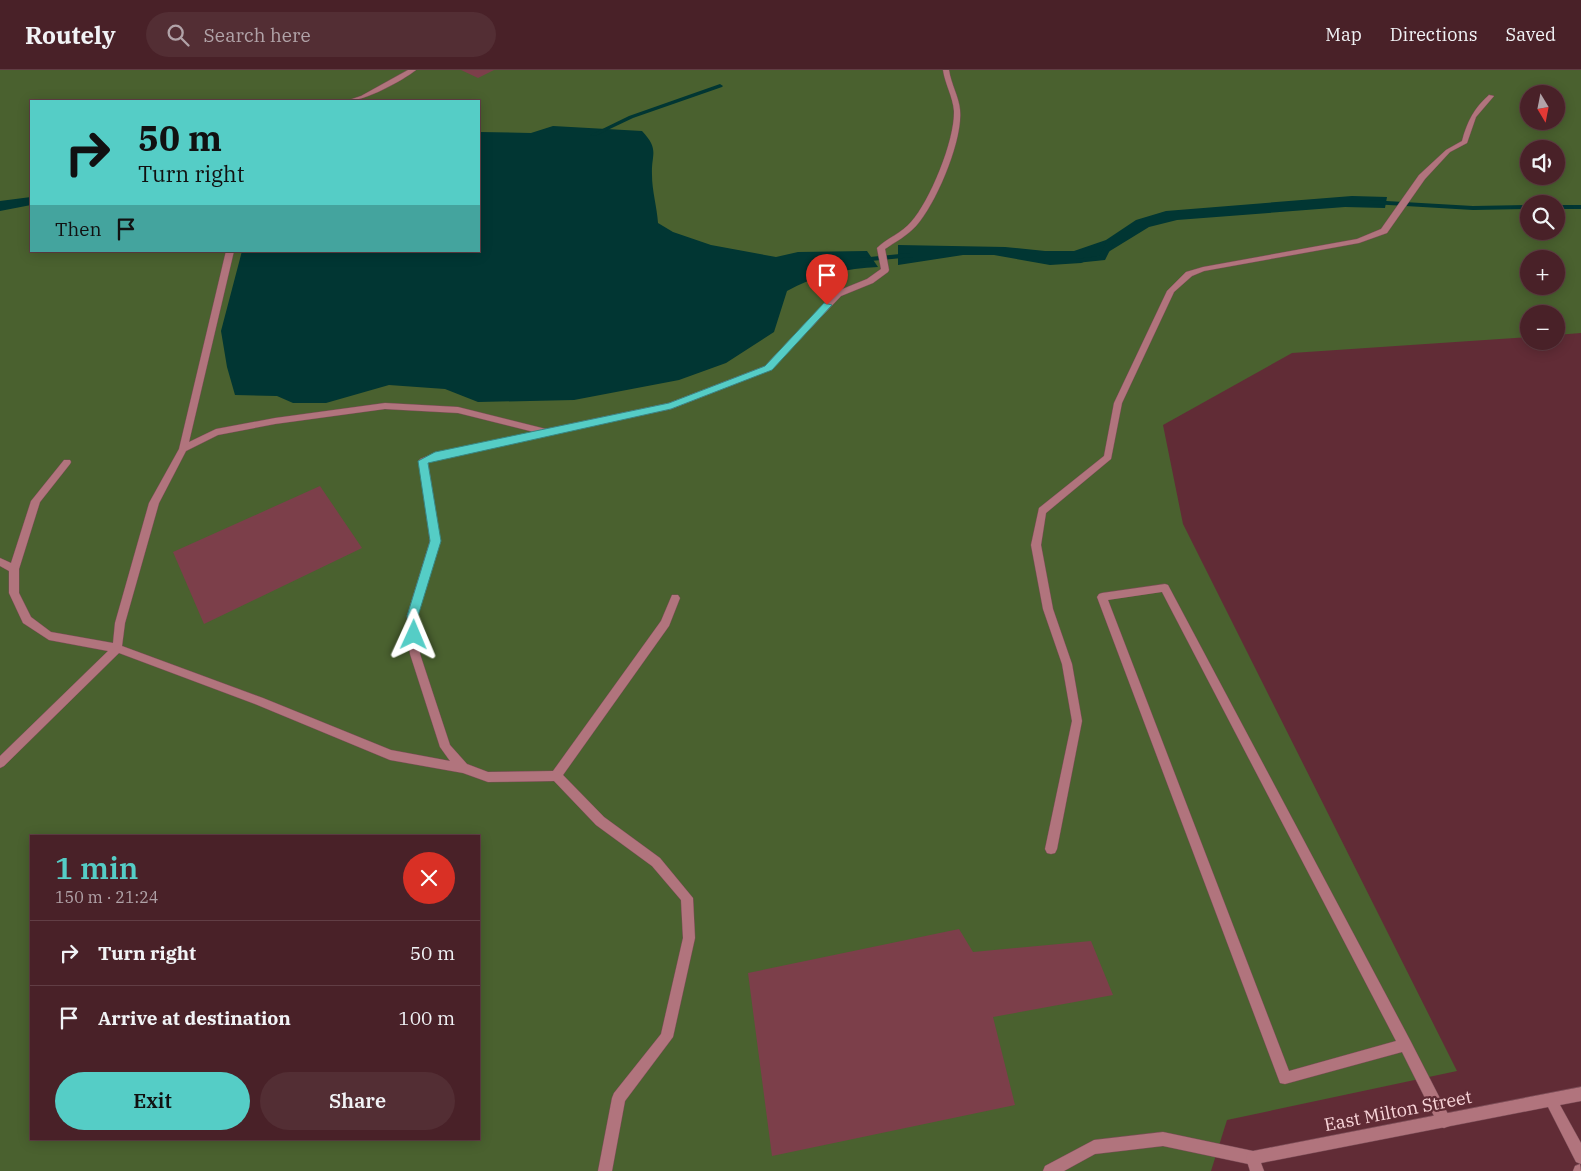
<!DOCTYPE html>
<html lang="en">
<head>
<meta charset="utf-8">
<style>
	body { margin:0; font-family:"IBM Plex Serif",serif; background:#532e34; color:#f1f3f6; height:100vh; display:flex; flex-direction:column; font-size:19px; white-space:nowrap }
	* { box-sizing:border-box; margin:0 }
	p { font-size:16px; color:#b1a3a8 }
	.icon { flex:none; width:28px; height:28px; fill:none; stroke:currentColor; stroke-width:2; stroke-linecap:round; stroke-linejoin:round }
	.map { position:relative; flex:1; overflow:hidden }
	.drawer { position:absolute; left:30px; top:765px; width:450px; height:305px; display:flex; flex-direction:column; background:#492128; border-radius:0px; box-shadow:0 2px 12px #0003,0 0 0 1px #613e45 }
	.drawer>* { flex:none }
	.hud { position:absolute; left:30px; top:30px; width:450px; height:152px; border-radius:0px; box-shadow:0 2px 12px #0003,0 0 0 1px #613e45; background:#55cdc6; color:#111; overflow:hidden }
	.needle { width:32px; rotate:170deg }
	.tools { position:absolute; left:1520px; top:15px; display:grid; gap:10px }
	.tools a { display:grid; place-items:center; width:45px; height:45px; border-radius:50%; background:#492128; box-shadow:0 2px 12px #0003,0 0 0 1px #613e45; font-size:25px }
	.pin { position:absolute; display:grid; place-items:center; width:42px; height:42px; color:#fff; margin:-51px -21px; border-radius:50% 50% 50% 0; rotate:-45deg; box-shadow:0 0 5px #0007 }
	.pin .icon { rotate:45deg }
	.me { position:absolute; width:55px; margin:-28px; rotate:1deg; stroke-linejoin:round; filter:drop-shadow(0 0 4px #0008) }
	.turn { display:flex; align-items:center; gap:18px; height:105px; padding:0 25px; font-size:22px }
	.turn .icon { width:65px; height:65px; stroke-width:2.5 }
	.turn b { display:block; font-size:35px; line-height:42px }
	.then { display:flex; align-items:center; height:48px; padding:0 25px; background:#0003; gap:10px; font-size:19px }
	.round { display:grid; place-items:center; flex:none; width:52px; height:52px; border-radius:26px; background:#532e34 }
	.summary { display:flex; align-items:center; justify-content:space-between; height:85px; padding:0 25px }
	h1 { font-size:30px; font-weight:600; line-height:38px; color:#55cdc6 }
	.action { display:flex; gap:10px; margin-top:auto; padding:10px 25px }
	.action a { flex:1; height:58px; border-radius:30px; background:#55cdc6; color:#111; font-size:20px; font-weight:600; line-height:58px; text-align:center }
	.action a+a { background:#532e34; color:#f1f3f6 }
	ul { padding:0; list-style:none }
	li { display:flex; align-items:center; gap:15px; height:65px; padding:0 25px; border-top:1px solid #613e45 }
	li div { flex:1 }
	li b { display:block; font-size:19px }
	li em { font-style:normal }
	header { display:flex; align-items:center; gap:30px; box-sizing:border-box; height:70px; padding:0 25px; background:#492128; border-bottom:1px solid #613e45 }
	header strong { font-size:24px }
	nav { display:flex; gap:28px; margin-inline-start:auto; font-size:18px }
	.search { width:350px; height:45px; background:#532e34; display:flex; align-items:center; gap:12px; box-sizing:border-box; padding:0 18px; border-radius:28px; color:#b1a3a8; font-size:19px }
	.map>svg:first-child { display:block }
</style>
</head>
<body>
<header>
<strong>Routely</strong>
<div class="search"><svg class="icon" aria-label="search" viewBox="0 0 24 24"><circle cx="10" cy="10" r="6"/><path d="M15 15l6 6"/></svg>Search here</div>
<nav><a>Map</a><a>Directions</a><a>Saved</a></nav>
</header>
<div class="map">
<svg width="1581" height="1101" viewBox="0 0 1581 1101">
	<rect width="100%" height="100%" fill="#612c36"/>
	<path fill="#4a612f" fill-rule="evenodd" d="M0,0H1581V263L1556,265V244H1529V267L1292,283L1163,355L1183,454L1457,1001L1227,1050L1211,1101H0ZM1529,24H1556V51H1529ZM31,31H479V181H31ZM1529,79H1556V106H1529ZM1529,134H1556V161H1529ZM1529,189H1556V216H1529ZM31,766H479V1069H31Z"/>
	<g fill="#013633">
		<path d="M553,56L642,61C660,80 651,84 652,105C652,121 657,137 658,153L673,162L711,175L776,187L798,182L867,181L878,197C848,198 813,206 787,221L774,262L726,293L679,310L574,330L478,332L445,319L389,315L326,333H293L277,326L235,325L227,297L221,261L242,181H479V62L531,63Z"/>
		<polygon points="1352,126 1387,127 1385,138 1345,137 1177,150 1149,157 1105,184 1081,193 1050,195 994,185 963,185 898,195 898,175 1005,177 1045,181 1074,181 1106,170 1136,150 1166,141"/>
		<polygon points="31,127 31,135 0,141 0,131"/>
	</g>
	<g fill="none" stroke-linecap="round" stroke-linejoin="round">
		<g fill="#013633" fill-rule="evenodd">
			<polygon points="720,14 723,16 722,17 633,48 595,66 590,65 629,46"/>
			<polygon points="1369,130 1473,136 1529,135 1529,139 1473,140 1372,134 1369,134"/>
			<rect x="1556" y="135" width="25" height="4"/>
			<polygon points="1106,172 1109,172 1113,174 1105,190 1076,193 1072,191 1076,189 1099,186"/>
			<polygon points="910,183 913,183 913,187 860,192 856,190 860,188"/>
		</g>
	</g>
	<g fill="#7c3f4a">
		<polygon points="461,0 494,0 478,8"/>
		<polygon points="320,416 362,478 204,554 173,482"/>
		<polygon points="959,859 973,882 1091,871 1113,925 993,947 1015,1035 772,1086 748,903"/>
	</g>
	<g fill="none" stroke-linecap="round" stroke-linejoin="round">
		<defs>
			<g id="lane">
				<path d="M408,0H416C402,11 363,32 346,31L361,26Z"/>
				<path d="M943,0H949C951,14 959,27 960,40C963,70 936,134 916,156C907,166 895,172 885,179L889,200L888,202L873,213L841,226L771,300L671,339L437,389L428,393L440,471L417,546L420,584L450,675L467,694L488,702L553,701L661,551L672,525H678L680,528L669,556L563,705L604,747L660,788L693,828L695,868L673,967L625,1031L612,1101H598L612,1028L614,1023L661,964L683,868L681,830L652,796L596,755L554,711L488,712L463,703L390,690L255,634L119,583L4,696L0,698V686L108,581L49,570L23,553L9,523V501L0,496V488L11,493L31,431L64,390H70L71,392L70,394L40,432L19,499V523L31,547L51,562L113,573L115,553L149,433L179,379L226,181H234L189,372L216,359L275,348L385,333L458,337L546,359L669,333L765,296L835,222L867,209L881,199L877,178C887,168 902,163 911,152C930,131 955,70 954,41C953,27 945,14 943,0ZM385,339L458,343L534,362L435,383L420,389L419,391L430,471L407,546L410,584L440,677L450,691L391,680L263,628L122,576L125,553L159,433L186,381L218,365L275,354Z"/>
				<path d="M1489,25L1494,26L1476,47L1467,73L1450,82L1425,109L1387,163L1359,173L1204,201L1192,206L1174,222L1122,333L1111,389L1046,443L1041,475L1053,539L1072,594L1082,651L1057,779L1055,783L1051,784L1047,783L1045,779L1072,651L1062,594L1043,539L1031,475L1039,438L1104,386L1114,333L1167,221L1186,202L1203,197L1357,169L1381,159L1419,105L1446,80L1462,71C1467,52 1474,38 1489,25Z"/>
				<path d="M1165,514L1168,515L1410,970L1449,1046L1451,1051L1449,1056L1444,1058L1439,1056L1402,982L1285,1014L1280,1013L1097,527L1099,524L1102,523ZM1162,522L1396,971L1289,1001L1108,530Z"/>
				<polygon points="1163,1062 1253,1081 1258,1083 1260,1088 1258,1093 1253,1095 1163,1076 1095,1084 1064,1101 1043,1101 1045,1096 1094,1070"/>
			</g>
			<g id="street">
				<polygon points="1581,1017 1581,1031 1560,1035 1581,1073 1581,1094 1576,1092 1548,1037 1261,1093 1264,1101 1250,1101 1246,1088 1248,1083 1253,1081"/>
				<polygon points="1580,1094 1581,1101 1573,1101 1575,1096"/>
			</g>
		</defs>
		<use href="#lane" stroke="#7a4c56" stroke-width="1"/>
		<use href="#street" stroke="#7a4c56" stroke-width="1"/>
		<use href="#lane" fill="#b1747d" fill-rule="evenodd"/>
		<use href="#street" fill="#b1747d" fill-rule="evenodd"/>
	</g>
	<polygon fill="#55cdc6" stroke="#378581" points="824,233 832,235 772,300 671,339 428,393 441,471 418,546 418,568 410,568 407,546 430,471 418,391 435,382 669,333 765,296"/>
	<g text-anchor="middle" stroke-width="4.5" stroke-linejoin="round" paint-order="stroke">
		<g font-size="18" fill="#f9d6da" stroke="#612c36">
			<text transform="translate(1398 1041) rotate(-11)" y="6">East Milton Street</text>
		</g>
	</g>
</svg>
<div class="tools">
<a><svg class="needle" viewBox="-14 -14 28 28"><path d="M0-13l5 13h-10z" fill="#e53935"/><path d="M0 13l5-13h-10z" fill="#b1a3a8"/></svg></a>
<a><svg class="icon" aria-label="sound" viewBox="0 0 24 24"><path d="M4 9h4l5-4v14l-5-4H4zM17 9q2 3 0 6"/></svg></a>
<a><svg class="icon" aria-label="search" viewBox="0 0 24 24"><circle cx="10" cy="10" r="6"/><path d="M15 15l6 6"/></svg></a>
<a>+</a>
<a>−</a>
</div>
<div class="pin" style="left:827px;top:235px;background:#d93025"><svg class="icon" aria-label="arrive" viewBox="0 0 24 24"><path d="M6 21V4h12l-3 4 3 4H6"/></svg></div>
<svg class="me" style="left:414px;top:565px" viewBox="-20 -20 40 40"><path d="M0-17L14 15 0 8-14 15z" fill="#55cdc6" stroke="#fff" stroke-width="4"/></svg>
<div class="hud">
<div class="turn"><svg class="icon" aria-label="right" viewBox="0 0 24 24"><path d="M7 20v-9h11M14 6l5 5-5 5"/></svg><div><b>50 m</b>Turn right</div></div>
<div class="then">Then<svg class="icon" aria-label="arrive" viewBox="0 0 24 24"><path d="M6 21V4h12l-3 4 3 4H6"/></svg></div>
</div>
<section class="drawer">
<div class="summary"><div><h1>1 min</h1><p>150 m · 21:24</p></div><a class="round" style="background:#d93025;color:#fff"><svg class="icon" aria-label="close" viewBox="0 0 24 24"><path d="M6 6l12 12M18 6L6 18"/></svg></a></div>
<ul>
<li><svg class="icon" aria-label="right" viewBox="0 0 24 24"><path d="M7 20v-9h11M14 6l5 5-5 5"/></svg><div><b>Turn right</b></div><em>50 m</em></li>
<li><svg class="icon" aria-label="arrive" viewBox="0 0 24 24"><path d="M6 21V4h12l-3 4 3 4H6"/></svg><div><b>Arrive at destination</b></div><em>100 m</em></li>
</ul>
<div class="action"><a>Exit</a><a>Share</a></div>
</section>
</div>
</body>
</html>
